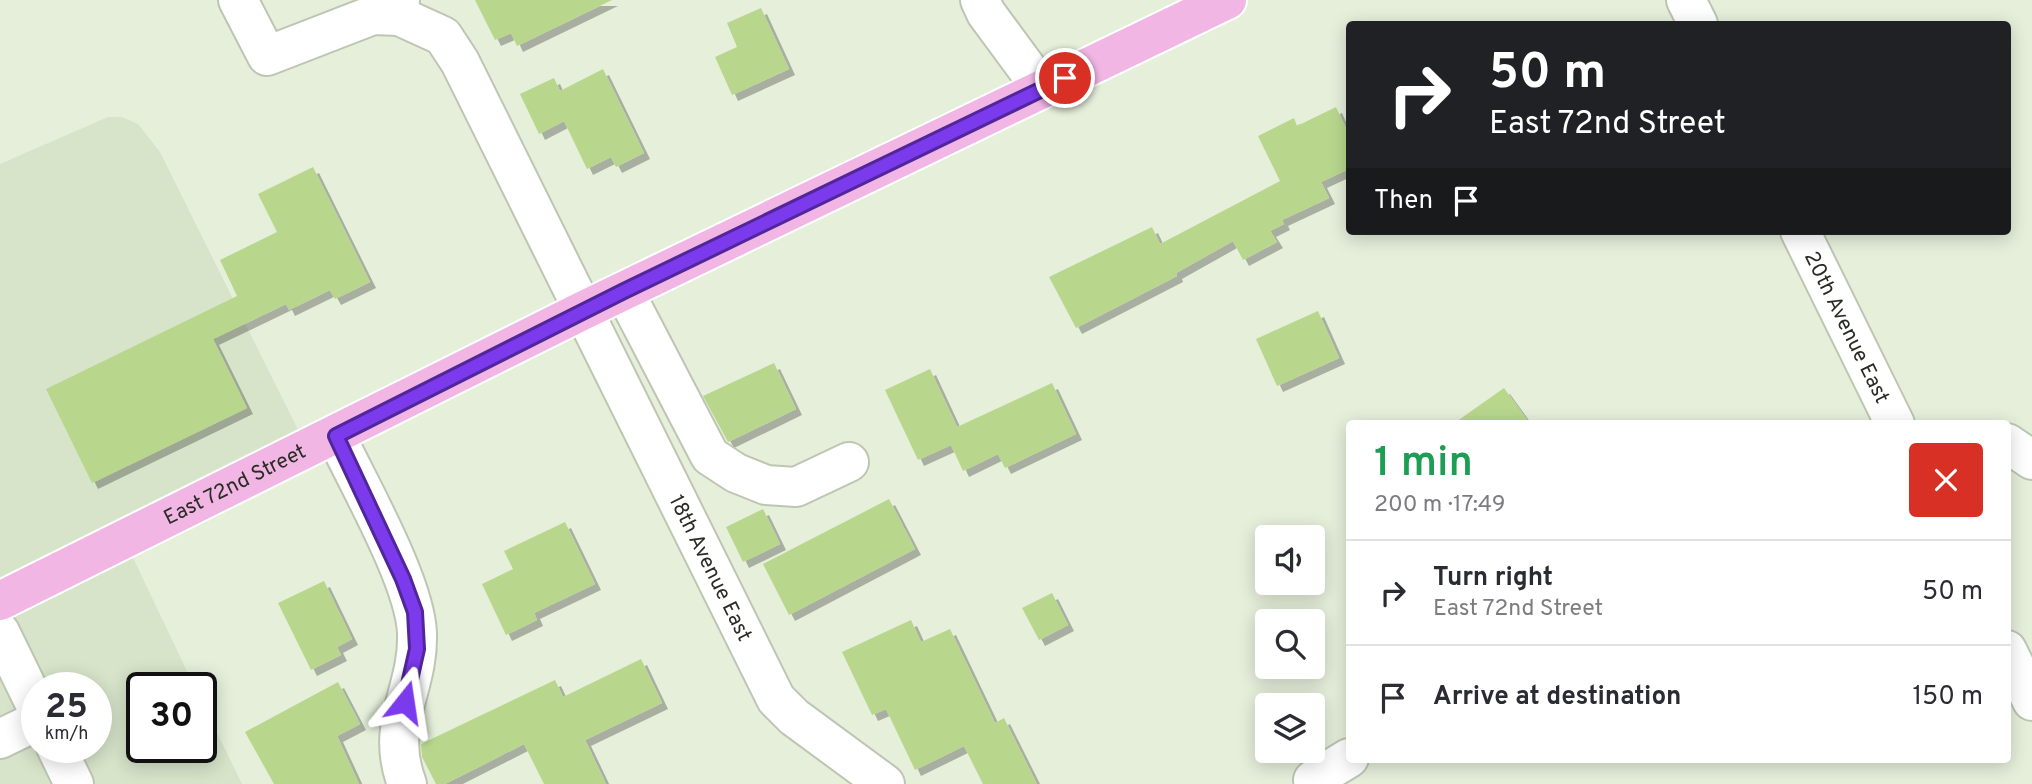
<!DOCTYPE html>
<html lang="en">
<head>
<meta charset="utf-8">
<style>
	body { margin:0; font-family:Overpass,sans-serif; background:#f2f2f3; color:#2b2b33; height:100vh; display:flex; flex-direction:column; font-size:26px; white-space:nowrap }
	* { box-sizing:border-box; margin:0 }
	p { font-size:23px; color:#7c7c81 }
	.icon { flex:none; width:38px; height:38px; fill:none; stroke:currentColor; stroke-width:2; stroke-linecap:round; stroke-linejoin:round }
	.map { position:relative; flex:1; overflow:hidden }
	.sheet { position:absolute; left:1346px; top:420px; width:665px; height:343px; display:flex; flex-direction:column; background:#fff; border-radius:7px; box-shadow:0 4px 18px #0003 }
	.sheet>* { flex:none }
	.guide { position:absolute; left:1346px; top:21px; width:665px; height:214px; border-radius:7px; box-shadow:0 4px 18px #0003; background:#202124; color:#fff; overflow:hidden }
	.buttons { position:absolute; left:1255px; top:525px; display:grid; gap:14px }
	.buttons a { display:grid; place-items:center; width:70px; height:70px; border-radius:7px; background:#fff; box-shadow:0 4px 18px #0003; font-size:35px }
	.speed { position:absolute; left:21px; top:672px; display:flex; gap:14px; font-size:35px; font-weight:700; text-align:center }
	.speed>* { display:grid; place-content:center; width:91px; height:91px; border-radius:50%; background:#fff; box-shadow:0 4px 18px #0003; line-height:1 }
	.speed small { font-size:18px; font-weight:400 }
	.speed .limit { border:4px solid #111; border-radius:10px; background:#fff; color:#111 }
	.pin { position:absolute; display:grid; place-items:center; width:60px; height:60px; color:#fff; margin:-30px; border:4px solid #fff; border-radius:50%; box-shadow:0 2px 7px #0007 }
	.me { position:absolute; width:77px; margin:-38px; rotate:15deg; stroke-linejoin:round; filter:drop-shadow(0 0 5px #0008) }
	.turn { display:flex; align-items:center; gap:24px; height:147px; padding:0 28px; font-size:32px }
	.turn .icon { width:91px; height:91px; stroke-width:2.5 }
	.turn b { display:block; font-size:49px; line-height:60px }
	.then { display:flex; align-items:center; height:66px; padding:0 28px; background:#0003; gap:14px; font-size:26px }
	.round { display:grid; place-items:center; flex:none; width:74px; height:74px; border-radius:7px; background:#f2f2f3 }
	.overview { display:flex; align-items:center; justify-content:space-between; height:119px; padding:0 28px }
	h1 { font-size:42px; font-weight:600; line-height:52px; color:#1e9e55 }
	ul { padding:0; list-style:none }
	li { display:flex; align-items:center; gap:21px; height:105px; padding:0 28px; border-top:2px solid #e1e1e2 }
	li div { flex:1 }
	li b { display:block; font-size:26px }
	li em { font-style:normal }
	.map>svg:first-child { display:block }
</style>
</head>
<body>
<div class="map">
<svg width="2032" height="784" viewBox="0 0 2032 784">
	<defs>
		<filter id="shadow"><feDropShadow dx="6" dy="6" stdDeviation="0" flood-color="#0004"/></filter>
	</defs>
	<rect width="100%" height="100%" fill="#e5efda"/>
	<path fill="#d7e4c9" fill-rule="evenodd" d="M108,117H122L138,124L160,152L308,450L125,541L195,688H142V747H201V700L242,784H0V164ZM37,688H96V747H37Z"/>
	<g fill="#b8d78d" filter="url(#shadow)">
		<polygon points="475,0 612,0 517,46 511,33 495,40"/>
		<polygon points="761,8 789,69 732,95 715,57 737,47 727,23"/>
		<polygon points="603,69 644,153 616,167 611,157 587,169 564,121 539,134 520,94 554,78 560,91"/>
		<polygon points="1336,107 1349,135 1349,169 1321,182 1329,198 1282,220 1284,224 1270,231 1277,242 1243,260 1233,241 1176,273 1177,276 1076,328 1049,277 1152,227 1160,244 1280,181 1258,136 1294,118 1297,126"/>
		<polygon points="313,167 370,282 335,299 330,290 289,310 286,304 213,339 247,408 92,483 46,389 237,296 220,260 277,232 258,194"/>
		<polygon points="1318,311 1339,358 1277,386 1256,339"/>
		<polygon points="774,363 796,409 728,442 703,396"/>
		<polygon points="930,369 957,427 1052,383 1076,434 1005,468 998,454 963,471 951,445 918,460 885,390"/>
		<polygon points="1504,388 1530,424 1453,424"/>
		<polygon points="889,499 915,549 789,615 763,564"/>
		<polygon points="763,509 780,544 743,562 726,527"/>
		<polygon points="565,522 595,584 534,613 537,620 506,635 482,584 513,569 504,551"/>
		<polygon points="324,581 352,639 337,647 341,655 311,670 278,603"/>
		<polygon points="1052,593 1068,625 1039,640 1022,608"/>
		<polygon points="911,620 921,642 950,629 995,723 1004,718 1037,784 983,784 964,746 915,770 886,709 872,715 842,652"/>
		<polygon points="641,659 662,703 585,740 606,784 544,784 524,744 445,784 436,784 422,757 421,744 555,680 563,697"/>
		<polygon points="338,682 360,724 337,736 359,784 274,784 245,732"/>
	</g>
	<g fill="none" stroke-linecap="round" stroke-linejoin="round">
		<defs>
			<g id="minor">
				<polyline points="238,0 267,56 373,15 399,16"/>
				<path id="s1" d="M400,0L399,16L443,36L460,62L776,699L794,717L885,784"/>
				<polyline points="980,0 986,13 1042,89"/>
				<polyline points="1686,0 1698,24"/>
				<path id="s2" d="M1800,231L1895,424"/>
				<polyline points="624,291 710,456 736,473 766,485 796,487 849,462"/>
				<path d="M336,436C359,485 415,582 417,633C419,690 384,724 407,784"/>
				<polyline points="2007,443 2032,460"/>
				<polyline points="0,632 37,708"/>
				<polyline points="2007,650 2032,701"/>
				<polyline points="0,739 37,721"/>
				<polyline points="56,747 74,784"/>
				<polyline points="1313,780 1349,758"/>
			</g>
			<g id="major">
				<path id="s3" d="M0,601L582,311L1227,0"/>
			</g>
		</defs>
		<use href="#minor" stroke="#bdc6b2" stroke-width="42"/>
		<use href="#major" stroke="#fff" stroke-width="42"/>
		<use href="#minor" stroke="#fff" stroke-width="38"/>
		<use href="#major" stroke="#f2b6e5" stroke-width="38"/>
	</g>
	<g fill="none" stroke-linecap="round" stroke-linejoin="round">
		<defs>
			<polyline id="route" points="405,702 417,649 415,612 403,579 336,436 624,291 1065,78"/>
		</defs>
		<use href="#route" stroke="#51269a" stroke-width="18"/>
		<use href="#route" stroke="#7c3aed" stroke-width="12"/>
	</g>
	<g text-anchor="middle" stroke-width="7" stroke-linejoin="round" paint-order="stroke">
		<g font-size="21" fill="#292c24" stroke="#f2fce7">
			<text dy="7" stroke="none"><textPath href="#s2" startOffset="107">20th Avenue East</textPath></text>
			<text dy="7" stroke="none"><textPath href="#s3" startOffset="262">East 72nd Street</textPath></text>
			<text dy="7" stroke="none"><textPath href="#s1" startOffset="660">18th Avenue East</textPath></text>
		</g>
	</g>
</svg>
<div class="buttons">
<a><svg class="icon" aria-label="sound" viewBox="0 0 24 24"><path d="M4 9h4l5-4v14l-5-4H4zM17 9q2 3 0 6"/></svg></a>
<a><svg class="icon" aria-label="search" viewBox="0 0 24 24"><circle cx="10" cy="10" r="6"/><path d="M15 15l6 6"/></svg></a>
<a><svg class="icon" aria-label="layers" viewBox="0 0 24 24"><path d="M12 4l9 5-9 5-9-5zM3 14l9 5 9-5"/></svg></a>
</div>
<div class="speed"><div>25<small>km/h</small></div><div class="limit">30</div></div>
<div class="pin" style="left:1065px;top:78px;background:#d93025"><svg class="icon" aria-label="arrive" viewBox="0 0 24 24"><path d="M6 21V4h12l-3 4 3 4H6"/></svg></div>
<svg class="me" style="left:405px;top:702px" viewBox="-20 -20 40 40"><path d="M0-17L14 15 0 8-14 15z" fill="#7c3aed" stroke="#fff" stroke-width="4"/></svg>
<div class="guide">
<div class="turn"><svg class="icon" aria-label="right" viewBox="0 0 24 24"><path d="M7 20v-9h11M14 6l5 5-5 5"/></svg><div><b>50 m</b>East 72nd Street</div></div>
<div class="then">Then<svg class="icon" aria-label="arrive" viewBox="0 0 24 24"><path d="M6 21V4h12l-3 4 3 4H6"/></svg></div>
</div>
<section class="sheet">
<div class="overview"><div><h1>1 min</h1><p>200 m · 17:49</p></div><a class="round" style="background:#d93025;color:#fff"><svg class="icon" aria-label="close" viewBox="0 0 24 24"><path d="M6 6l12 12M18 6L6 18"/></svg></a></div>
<ul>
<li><svg class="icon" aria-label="right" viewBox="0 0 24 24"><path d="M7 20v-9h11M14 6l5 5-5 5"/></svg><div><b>Turn right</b><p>East 72nd Street</p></div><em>50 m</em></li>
<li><svg class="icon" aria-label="arrive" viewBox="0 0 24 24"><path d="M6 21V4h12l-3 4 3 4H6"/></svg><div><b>Arrive at destination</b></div><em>150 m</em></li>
</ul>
</section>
</div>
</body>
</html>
